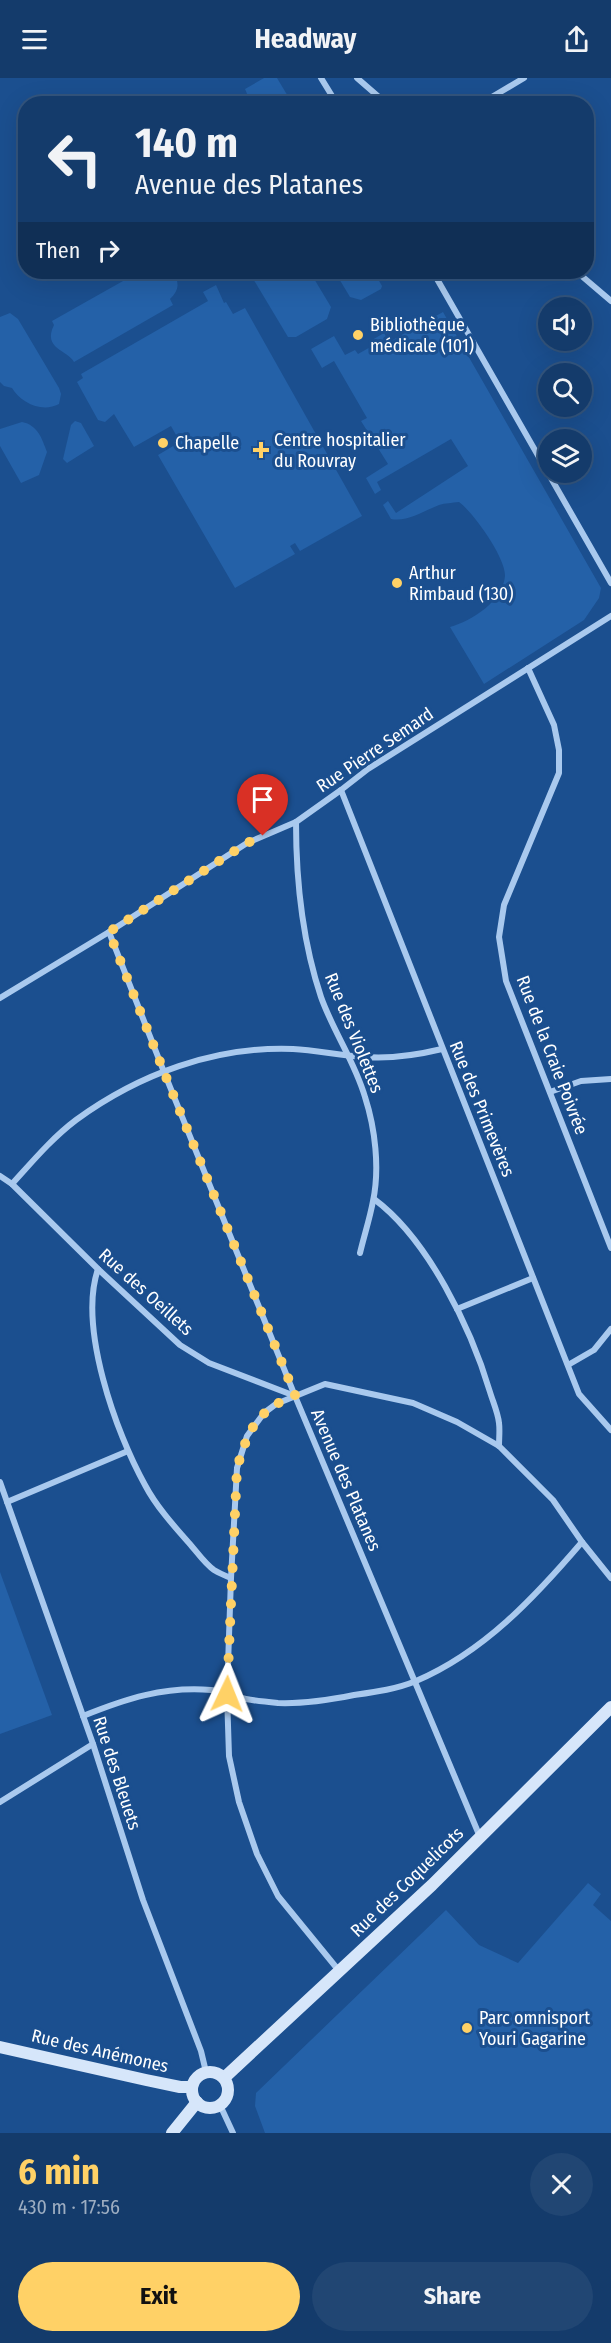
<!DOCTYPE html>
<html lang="en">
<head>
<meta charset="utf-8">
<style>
	body { margin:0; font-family:"Fira Sans Condensed",sans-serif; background:#214673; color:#f1f3f6; height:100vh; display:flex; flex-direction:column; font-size:22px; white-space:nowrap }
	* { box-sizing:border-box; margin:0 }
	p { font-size:20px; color:#9dadc1 }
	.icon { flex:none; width:33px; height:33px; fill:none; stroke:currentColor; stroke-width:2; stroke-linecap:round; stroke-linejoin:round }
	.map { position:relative; height:2055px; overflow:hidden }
	.panel { display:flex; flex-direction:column; background:#143b6b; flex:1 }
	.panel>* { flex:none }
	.top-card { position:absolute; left:18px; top:18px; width:576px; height:183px; border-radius:24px; box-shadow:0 6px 24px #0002,0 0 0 2px #33557e; background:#143b6b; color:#f1f3f6; overflow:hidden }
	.buttons { position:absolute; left:538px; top:219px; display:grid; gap:12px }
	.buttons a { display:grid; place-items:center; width:54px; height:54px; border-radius:50%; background:#143b6b; box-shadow:0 6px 24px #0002,0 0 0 2px #33557e; font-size:30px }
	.pin { position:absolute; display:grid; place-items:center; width:51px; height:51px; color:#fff; margin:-62px -26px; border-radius:50% 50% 50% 0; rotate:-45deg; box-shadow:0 0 6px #0007 }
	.pin .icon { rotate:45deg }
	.me { position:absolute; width:66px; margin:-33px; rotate:2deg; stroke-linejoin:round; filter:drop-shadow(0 0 4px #0008) }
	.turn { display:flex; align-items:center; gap:21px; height:126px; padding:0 18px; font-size:27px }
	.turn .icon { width:78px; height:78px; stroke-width:2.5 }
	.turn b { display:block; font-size:42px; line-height:51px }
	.then { display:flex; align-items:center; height:57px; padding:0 18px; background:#0003; gap:12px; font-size:22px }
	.round { display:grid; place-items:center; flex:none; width:63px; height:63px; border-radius:32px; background:#214673 }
	.overview { display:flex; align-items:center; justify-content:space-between; height:102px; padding:0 18px }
	h1 { font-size:36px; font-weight:700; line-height:45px; color:#ffd166 }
	.button { display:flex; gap:12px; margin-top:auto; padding:12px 18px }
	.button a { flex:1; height:69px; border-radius:36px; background:#ffd166; color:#111; font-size:24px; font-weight:700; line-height:69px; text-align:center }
	.button a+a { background:#214673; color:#f1f3f6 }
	header { display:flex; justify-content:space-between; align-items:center; height:78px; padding:0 18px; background:#143b6b; font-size:27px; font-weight:700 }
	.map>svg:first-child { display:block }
</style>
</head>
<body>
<header><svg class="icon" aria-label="menu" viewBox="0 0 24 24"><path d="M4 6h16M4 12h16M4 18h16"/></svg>Headway<svg class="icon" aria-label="share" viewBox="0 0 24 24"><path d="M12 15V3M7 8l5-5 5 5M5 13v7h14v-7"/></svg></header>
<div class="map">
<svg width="611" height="2055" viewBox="0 0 611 2055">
	<rect width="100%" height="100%" fill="#1b4f8f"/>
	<g fill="#2461a8">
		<polygon points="264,0 277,0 292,25 251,25 245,11"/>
		<path d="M139,194H171C180,202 180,212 170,221L173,227L74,284C68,272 42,271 54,247L52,243Z"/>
		<polygon points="249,194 310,194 331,229 327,241 296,259 288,259"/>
		<polygon points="335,194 374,194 382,208 381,211 361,222 350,219"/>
		<polygon points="216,207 224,225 226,224 233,236 245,230 362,438 300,473 295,465 290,468 295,476 235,510 158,377 180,364 171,348 134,369 114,336 105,344 98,342 77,304 83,300 81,296 208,223 203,214"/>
		<path d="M443,234L601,510L599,520L584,542L484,606L450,549C472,543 503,523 505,498C506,480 473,434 459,424C452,425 445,425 439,427C423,433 408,444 391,441L383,427L388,423L396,435L468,388L451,361L377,404L381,412L375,416L366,400L388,386L361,343L367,340L334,283L322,290L311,271L334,258L345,277L355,272L358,276L374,267L372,262L384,255L389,264Z"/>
		<path d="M10,235L18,241L59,310L61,316L59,326C42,335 21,325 12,310L4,308L0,304V239Z"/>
		<polygon points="75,343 81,345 94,368 67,385 63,381 71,347"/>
		<path d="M22,344C38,347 42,361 47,374L39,397L21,405L0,368V351Z"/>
		<polygon points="0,1494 52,1637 0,1656"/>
		<polygon points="588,1805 601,1816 593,1827 611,1843 611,2055 265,2055 255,2028 256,2015 446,1832 479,1867 518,1885"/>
	</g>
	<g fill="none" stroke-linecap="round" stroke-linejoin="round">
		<g stroke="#a9c9ee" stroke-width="6">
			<polyline points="321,0 337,26"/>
			<polyline points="357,0 387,26"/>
			<polyline points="480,26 524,0"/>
			<polyline points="433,194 611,505"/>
			<polyline points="577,194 611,223"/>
			<polyline points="528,590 554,647 559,672 559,695 504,827 499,859 506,903 611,1170"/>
			<polyline points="341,712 579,1316 611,1352"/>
			<path d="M296,744C296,803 302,862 321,919C333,953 355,984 365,1019C375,1050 380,1090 373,1123C370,1140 364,1158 360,1175"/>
			<polyline points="109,854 164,994 295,1318 480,1759"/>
			<polyline points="0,920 109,854 247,765 296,744 341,712 368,691 611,538"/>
			<polyline points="550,1014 581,1003 611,1001"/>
			<polyline points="0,1098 12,1106 98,1191 180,1267 209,1285 295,1318"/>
			<path d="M12,1106C32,1084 52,1060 76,1042C139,996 215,968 293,971C317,972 341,978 365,979C391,981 417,977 442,971"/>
			<path d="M374,1121C428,1161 471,1250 490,1314C493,1324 498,1335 499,1345C500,1352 499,1360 499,1368"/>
			<path d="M98,1191C78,1249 116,1355 145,1407C156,1428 173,1447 189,1465C197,1474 205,1486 214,1492C219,1495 226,1498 231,1500"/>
			<polyline points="457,1231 533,1200"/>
			<polyline points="568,1287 594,1272 611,1251"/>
			<polyline points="0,1404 93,1666 143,1822 201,1973 206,1994"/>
			<polyline points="7,1424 128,1373"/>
			<path d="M83,1638C125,1621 164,1608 211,1612C223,1613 234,1619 246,1621C256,1623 267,1624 278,1625C304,1626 329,1622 354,1617C375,1614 397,1611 416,1603C484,1574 535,1519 582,1464"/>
			<polyline points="0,1724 93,1666"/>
			<polyline points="340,1894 278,1818 257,1776 239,1724 229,1678 227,1616 231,1500 237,1390 247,1358 264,1335 276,1326 325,1306 413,1325 457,1344 499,1368 553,1422 582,1464 611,1500"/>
			<polyline points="220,2027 233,2055"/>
		</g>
		<g stroke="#d6e6fa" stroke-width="12">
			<polyline points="0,1969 146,2002 180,2009 192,2009"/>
			<circle cx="210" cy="2012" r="18"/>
			<polyline points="224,2000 432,1807 611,1629"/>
			<polyline points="172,2055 197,2024"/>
		</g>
	</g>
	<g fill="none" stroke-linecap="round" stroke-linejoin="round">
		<path stroke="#ffd166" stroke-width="10" stroke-dasharray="0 18" d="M227,1616L237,1390C249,1351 255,1334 295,1317L164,994L109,854L247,765L263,758"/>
	</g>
	<g fill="#ffd166" stroke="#1b4f8f" stroke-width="2">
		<circle cx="358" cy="257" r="6"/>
		<circle cx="163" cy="365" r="6"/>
		<path d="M258 363h6v6h6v6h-6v6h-6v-6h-6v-6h6z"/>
		<circle cx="397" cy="505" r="6"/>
		<circle cx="467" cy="1950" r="6"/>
	</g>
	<g text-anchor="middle" stroke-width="6" stroke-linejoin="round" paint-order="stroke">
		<g font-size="18" fill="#fff" stroke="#1b4f8f" text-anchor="start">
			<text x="370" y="253">Bibliothèque<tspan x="370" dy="21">médicale (101)</tspan></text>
			<text x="274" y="368">Centre hospitalier<tspan x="274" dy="21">du Rouvray</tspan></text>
			<text x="175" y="371">Chapelle</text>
			<text x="409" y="501">Arthur<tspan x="409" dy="21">Rimbaud (130)</tspan></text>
			<text x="479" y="1946">Parc omnisport<tspan x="479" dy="21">Youri Gagarine</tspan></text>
		</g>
		<g font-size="18" fill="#fff" stroke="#1b4f8f">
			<text transform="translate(375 672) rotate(-34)" y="6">Rue Pierre Semard</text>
			<text transform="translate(354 955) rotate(68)" y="6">Rue des Violettes</text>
			<text transform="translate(552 977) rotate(69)" y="6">Rue de la Craie Poivrée</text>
			<text transform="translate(482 1031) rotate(68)" y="6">Rue des Primevères</text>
			<text transform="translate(146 1214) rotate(42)" y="6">Rue des Oeillets</text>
			<text transform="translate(346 1402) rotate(67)" y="6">Avenue des Platanes</text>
			<text transform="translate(117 1695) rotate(72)" y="6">Rue des Bleuets</text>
			<text transform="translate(407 1804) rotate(-44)" y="6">Rue des Coquelicots</text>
			<text transform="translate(100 1973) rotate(13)" y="6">Rue des Anémones</text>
		</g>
	</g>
</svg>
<div class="buttons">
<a><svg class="icon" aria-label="sound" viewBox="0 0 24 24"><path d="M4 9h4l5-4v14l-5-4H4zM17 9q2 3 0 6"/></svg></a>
<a><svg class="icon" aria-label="search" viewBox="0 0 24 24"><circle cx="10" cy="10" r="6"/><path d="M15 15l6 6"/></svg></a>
<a><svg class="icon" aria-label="layers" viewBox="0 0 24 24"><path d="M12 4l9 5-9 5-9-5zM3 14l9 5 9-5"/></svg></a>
</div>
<div class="pin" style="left:263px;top:758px;background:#d93025"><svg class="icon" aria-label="arrive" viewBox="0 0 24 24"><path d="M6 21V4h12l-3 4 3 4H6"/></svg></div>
<svg class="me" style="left:227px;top:1616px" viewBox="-20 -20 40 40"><path d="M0-17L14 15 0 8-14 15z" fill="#ffd166" stroke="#fff" stroke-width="4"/></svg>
<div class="top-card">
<div class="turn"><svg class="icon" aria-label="left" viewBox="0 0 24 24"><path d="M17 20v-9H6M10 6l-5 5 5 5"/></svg><div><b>140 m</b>Avenue des Platanes</div></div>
<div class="then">Then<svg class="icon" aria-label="right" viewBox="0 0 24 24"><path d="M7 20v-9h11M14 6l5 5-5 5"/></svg></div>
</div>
</div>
<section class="panel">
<div class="overview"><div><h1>6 min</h1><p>430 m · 17:56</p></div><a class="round"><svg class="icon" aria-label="close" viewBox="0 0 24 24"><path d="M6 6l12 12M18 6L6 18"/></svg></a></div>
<div class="button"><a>Exit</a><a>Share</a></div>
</section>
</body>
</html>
